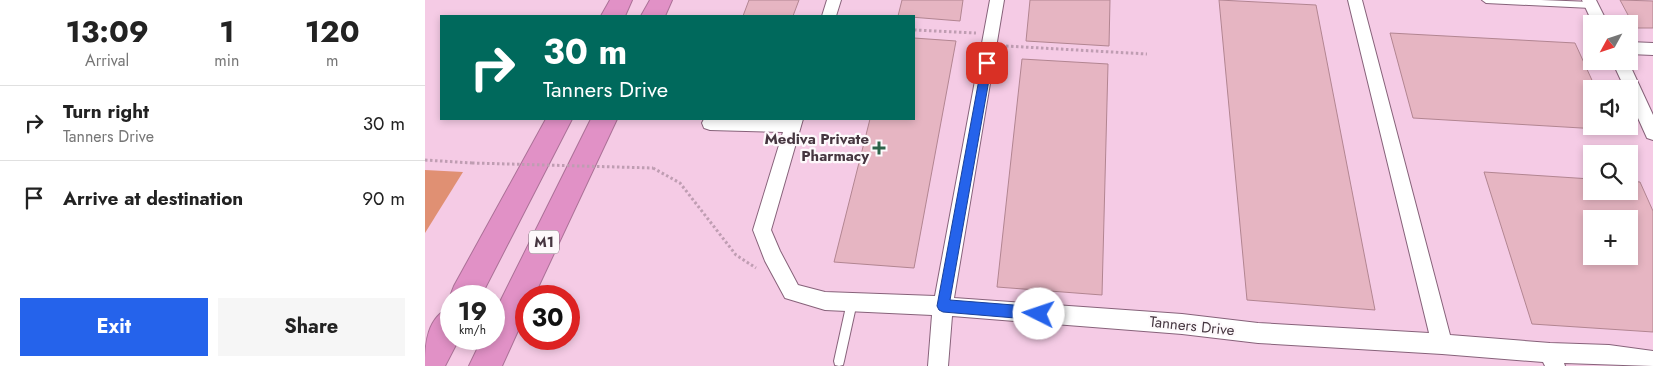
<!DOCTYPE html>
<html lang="en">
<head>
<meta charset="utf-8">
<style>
	body { margin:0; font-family:Jost,sans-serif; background:#f6f6f6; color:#222; height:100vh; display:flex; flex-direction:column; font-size:19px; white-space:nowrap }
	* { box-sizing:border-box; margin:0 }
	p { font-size:16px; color:#767676 }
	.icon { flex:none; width:28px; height:28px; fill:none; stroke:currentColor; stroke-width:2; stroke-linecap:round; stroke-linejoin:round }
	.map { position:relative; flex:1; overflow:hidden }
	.details { display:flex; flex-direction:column; background:#fff; width:425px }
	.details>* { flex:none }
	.top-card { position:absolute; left:15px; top:15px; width:475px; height:105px; border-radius:0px; box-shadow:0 2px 8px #0003; background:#00695c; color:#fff; overflow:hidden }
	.needle { width:32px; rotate:230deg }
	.buttons { position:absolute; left:1158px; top:15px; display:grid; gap:10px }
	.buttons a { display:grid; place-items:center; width:55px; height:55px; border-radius:0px; background:#fff; box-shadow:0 2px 8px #0003; font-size:25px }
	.speed { position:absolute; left:15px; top:285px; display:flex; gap:10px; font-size:25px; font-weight:700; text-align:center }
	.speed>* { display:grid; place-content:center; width:65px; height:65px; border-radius:50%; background:#fff; box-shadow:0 2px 8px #0003; line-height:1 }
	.speed small { font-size:12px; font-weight:400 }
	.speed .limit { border:8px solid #d22; background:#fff; color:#111 }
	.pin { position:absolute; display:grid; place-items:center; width:42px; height:42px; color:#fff; margin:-21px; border-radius:10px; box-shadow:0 2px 8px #0006 }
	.me { position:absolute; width:55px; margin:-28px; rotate:274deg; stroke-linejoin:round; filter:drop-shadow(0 0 4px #0008) }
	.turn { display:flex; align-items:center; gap:18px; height:105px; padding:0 20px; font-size:22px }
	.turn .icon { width:65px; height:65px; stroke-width:2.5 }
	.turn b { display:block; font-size:35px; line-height:42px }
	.eta { display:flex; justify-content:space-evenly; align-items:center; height:85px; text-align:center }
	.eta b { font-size:30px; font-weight:700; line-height:35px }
	.button { display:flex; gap:10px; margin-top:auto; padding:10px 20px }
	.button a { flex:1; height:58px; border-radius:0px; background:#2563eb; color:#fff; font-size:20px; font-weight:700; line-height:58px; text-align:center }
	.button a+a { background:#f6f6f6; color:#222 }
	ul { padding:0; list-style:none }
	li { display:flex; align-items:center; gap:15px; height:75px; padding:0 20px; border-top:1px solid #e0e0e0 }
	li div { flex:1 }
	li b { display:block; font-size:19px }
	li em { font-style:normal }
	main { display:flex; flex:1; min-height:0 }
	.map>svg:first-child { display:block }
</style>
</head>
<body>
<main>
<section class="details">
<div class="eta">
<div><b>13:09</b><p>Arrival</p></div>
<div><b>1</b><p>min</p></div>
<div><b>120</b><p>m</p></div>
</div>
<ul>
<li><svg class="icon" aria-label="right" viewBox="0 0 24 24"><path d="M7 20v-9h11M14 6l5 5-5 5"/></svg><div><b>Turn right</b><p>Tanners Drive</p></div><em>30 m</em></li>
<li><svg class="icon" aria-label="arrive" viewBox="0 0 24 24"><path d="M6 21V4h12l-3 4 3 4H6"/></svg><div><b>Arrive at destination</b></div><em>90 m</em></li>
</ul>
<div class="button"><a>Exit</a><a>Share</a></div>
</section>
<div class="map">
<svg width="1228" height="366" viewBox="0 0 1228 366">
	<rect width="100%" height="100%" fill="#f5cbe5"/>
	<polygon fill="#e09073" points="0,170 38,172 0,233"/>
	<g fill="#e6b5c2" stroke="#b28591" fill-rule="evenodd">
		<polygon points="324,0 374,0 368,16 318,16"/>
		<polygon points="477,0 538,0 535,21 473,16"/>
		<polygon points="605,0 685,0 684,46 601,41"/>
		<polygon points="794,0 891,5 950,310 822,300"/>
		<polygon points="1195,0 1228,1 1228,28 1210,28"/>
		<polygon points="965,33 1150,43 1171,89 1166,89 1166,126 1188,126 1190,130 988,118"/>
		<polygon points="489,38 531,41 489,268 409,262 445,119 489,119"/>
		<polygon points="597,59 683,64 677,295 572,287"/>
		<path d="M1059,172L1166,179V191H1204V181L1215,182L1228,211V332L1107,324ZM1166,219H1204V256H1166Z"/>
	</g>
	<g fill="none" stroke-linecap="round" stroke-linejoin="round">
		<defs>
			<g id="lane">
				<polygon points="1057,0 1116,0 1166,2 1170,5 1166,8 1061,3"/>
				<polygon points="427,297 430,299 432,302 419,361 418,365 414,366 410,365 409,361 422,302 424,299"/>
			</g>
			<g id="street">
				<polygon points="402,0 416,0 411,16 397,16"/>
				<polygon points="565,0 579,0 529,298 757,314 833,323 1004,333 923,0 937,0 1025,335 1125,343 1184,345 1228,351 1228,366 1139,363 1140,366 1120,366 1118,362 1017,354 833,343 757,334 527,316 523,366 503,366 507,315 400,310 360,298 340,261 328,230 358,132 285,130 279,128 277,123 279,119 378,119 346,230 355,251 373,285 400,292 510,296"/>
				<polygon points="1157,0 1171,0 1183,24 1168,24"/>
				<polygon points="1204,42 1228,43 1228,55 1204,54"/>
				<polygon points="1187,61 1203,61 1228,115 1228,140 1222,138 1204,98 1204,89 1200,89"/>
			</g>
			<g id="highway">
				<polygon points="185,0 207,0 200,16 176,16"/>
				<polygon points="225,0 247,0 240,16 216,16"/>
				<polygon points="121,119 147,119 56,296 26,296 26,299 25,296 29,286"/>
				<polygon points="166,119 192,119 109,296 101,296 101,313 77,366 44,366 57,339 69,339 69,314"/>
				<path d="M26,307V339H34L20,366H0C0,343 2,317 26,307Z"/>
			</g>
		</defs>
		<use href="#lane" stroke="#87627a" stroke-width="2"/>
		<use href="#street" stroke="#87627a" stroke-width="2"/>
		<use href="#highway" stroke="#ab7197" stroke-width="2"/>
		<g stroke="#bf9db2" stroke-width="3" stroke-dasharray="2.5 2.5" stroke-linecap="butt">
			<polyline points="489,30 551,33"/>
			<polyline points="581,46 722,54"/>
			<polyline points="0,160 47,163"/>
			<polyline points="228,168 255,183 311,255 331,268"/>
		</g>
		<use href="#lane" fill="#fff" fill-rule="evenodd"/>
		<use href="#street" fill="#fff" fill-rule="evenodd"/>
		<use href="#highway" fill="#e191c6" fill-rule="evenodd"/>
		<polyline stroke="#bf9db2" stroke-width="3" stroke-dasharray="2.5 2.5" stroke-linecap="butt" points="47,163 228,168"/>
	</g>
	<polygon fill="#2563eb" stroke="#184099" points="562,59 567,63 525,300 614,307 618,309 620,314 618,318 614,320 518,312 514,310 512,306 557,63"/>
	<path fill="#2d6349" stroke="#fdf9fb" stroke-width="2" d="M451.5 140.5h5v5h5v5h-5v5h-5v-5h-5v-5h5z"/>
	<g text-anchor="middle" stroke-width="4.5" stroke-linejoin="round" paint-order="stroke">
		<rect fill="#fdf9fb" stroke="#7d7078" stroke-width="1" x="104" y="230.5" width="30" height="23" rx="4"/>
		<g font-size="14" font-weight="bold" fill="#463640">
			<text x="119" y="247">M1</text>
		</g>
		<g font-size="15" font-weight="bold" fill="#463640" stroke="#fdf9fb" text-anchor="end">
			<text x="444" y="144">Mediva Private<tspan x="444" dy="17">Pharmacy</tspan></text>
		</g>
		<g font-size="15" fill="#463640" stroke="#fdf9fb">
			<text transform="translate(767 326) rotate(6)" y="5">Tanners Drive</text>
		</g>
	</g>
</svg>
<div class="buttons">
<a><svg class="needle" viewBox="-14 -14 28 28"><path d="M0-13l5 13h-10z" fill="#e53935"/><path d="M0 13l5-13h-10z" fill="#767676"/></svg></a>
<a><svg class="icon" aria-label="sound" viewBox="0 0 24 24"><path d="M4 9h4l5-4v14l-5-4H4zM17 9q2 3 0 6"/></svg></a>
<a><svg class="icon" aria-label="search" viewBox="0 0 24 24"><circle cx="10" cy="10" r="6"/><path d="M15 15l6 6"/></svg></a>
<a>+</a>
</div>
<div class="speed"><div>19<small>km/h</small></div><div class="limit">30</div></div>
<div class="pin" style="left:562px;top:63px;background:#d93025"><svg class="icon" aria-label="arrive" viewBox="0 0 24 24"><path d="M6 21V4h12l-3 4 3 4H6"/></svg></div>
<svg class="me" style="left:614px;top:314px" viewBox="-20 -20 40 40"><circle r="19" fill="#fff"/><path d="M0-13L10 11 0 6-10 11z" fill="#2563eb"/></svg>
<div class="top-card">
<div class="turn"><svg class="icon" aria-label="right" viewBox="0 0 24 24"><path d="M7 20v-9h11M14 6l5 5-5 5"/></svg><div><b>30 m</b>Tanners Drive</div></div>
</div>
</div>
</main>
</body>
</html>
